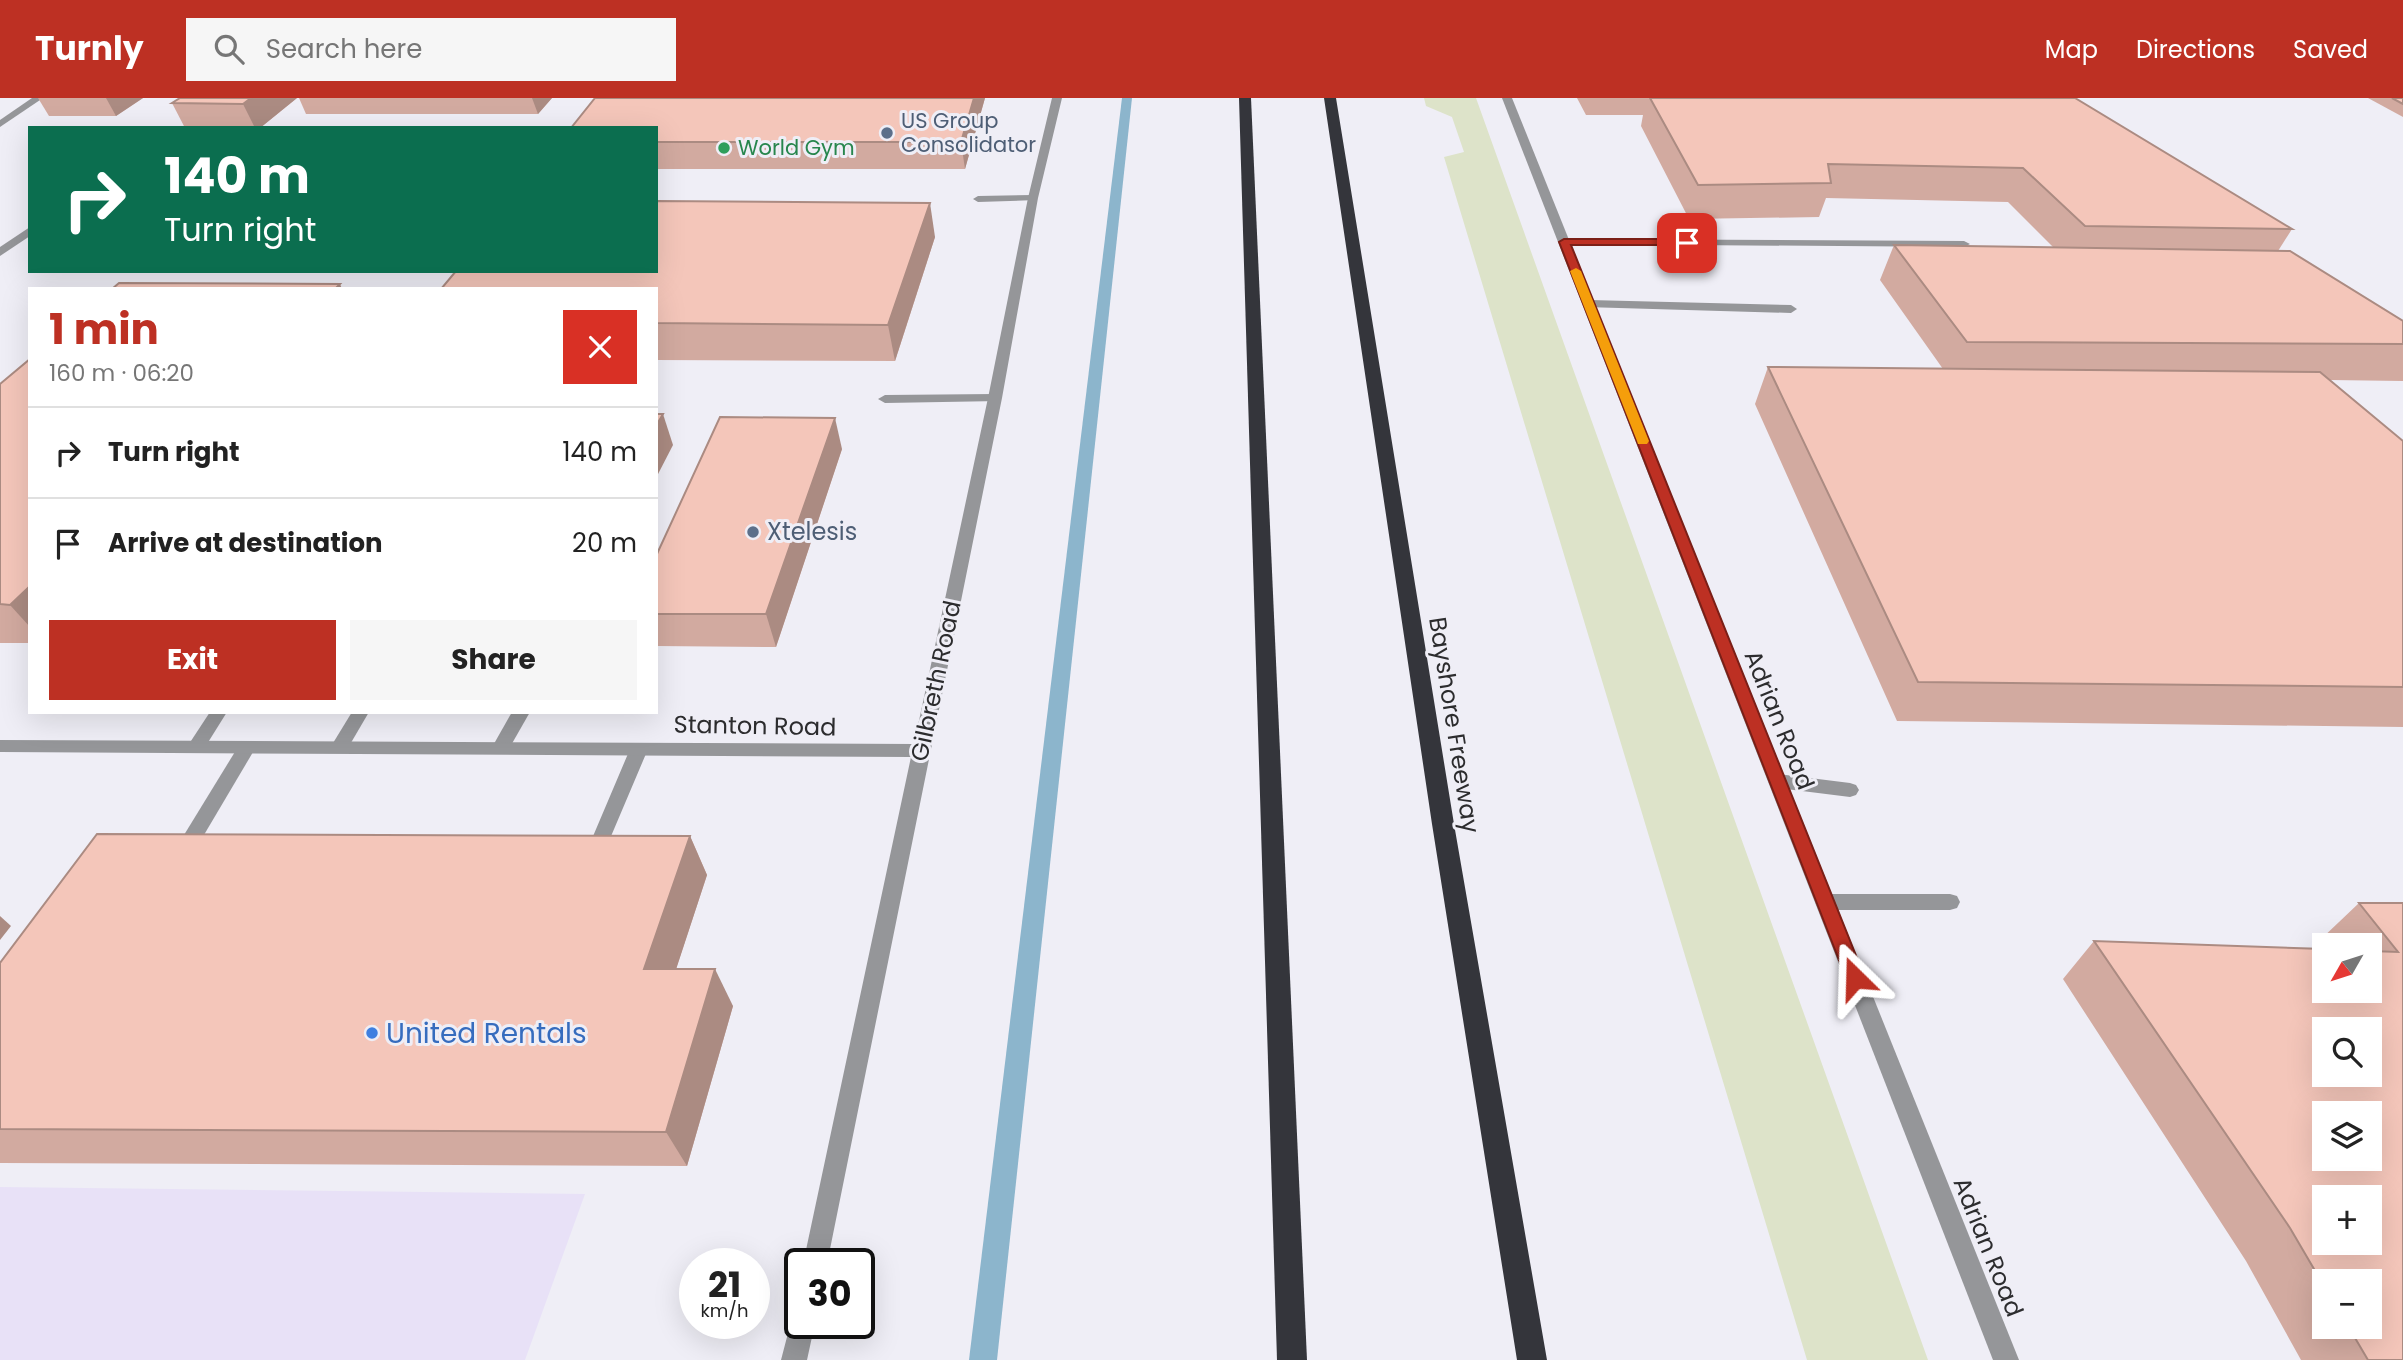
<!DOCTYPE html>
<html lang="en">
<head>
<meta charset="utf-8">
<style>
	body { margin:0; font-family:Poppins,sans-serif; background:#f6f6f6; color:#222; height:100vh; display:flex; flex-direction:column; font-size:26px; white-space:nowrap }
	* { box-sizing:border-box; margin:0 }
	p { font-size:23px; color:#767676 }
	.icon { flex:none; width:38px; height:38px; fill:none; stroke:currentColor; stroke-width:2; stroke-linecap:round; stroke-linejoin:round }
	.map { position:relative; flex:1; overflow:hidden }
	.sheet { position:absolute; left:28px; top:189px; width:630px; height:427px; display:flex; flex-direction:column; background:#fff; border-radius:0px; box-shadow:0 7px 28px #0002 }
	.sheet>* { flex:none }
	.hud { position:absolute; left:28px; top:28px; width:630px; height:147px; border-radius:0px; box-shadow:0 7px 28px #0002; background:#0b6e4f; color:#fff; overflow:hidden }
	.needle { width:46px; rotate:231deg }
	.fabs { position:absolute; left:2312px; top:835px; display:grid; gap:14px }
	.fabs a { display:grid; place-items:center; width:70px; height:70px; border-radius:0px; background:#fff; box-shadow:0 7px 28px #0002; font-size:35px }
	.speed { position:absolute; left:679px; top:1150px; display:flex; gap:14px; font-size:35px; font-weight:700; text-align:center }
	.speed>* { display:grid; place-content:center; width:91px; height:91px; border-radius:50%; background:#fff; box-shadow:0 7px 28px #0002; line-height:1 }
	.speed small { font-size:18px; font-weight:400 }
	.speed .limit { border:4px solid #111; border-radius:10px; background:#fff; color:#111 }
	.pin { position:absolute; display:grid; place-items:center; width:60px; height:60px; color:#fff; margin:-30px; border-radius:14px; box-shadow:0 4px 10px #0006 }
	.me { position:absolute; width:77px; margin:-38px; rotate:338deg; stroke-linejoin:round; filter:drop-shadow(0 0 5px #0008) }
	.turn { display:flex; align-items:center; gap:24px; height:147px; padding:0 21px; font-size:32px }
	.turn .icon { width:91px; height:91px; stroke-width:2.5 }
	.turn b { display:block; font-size:49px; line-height:60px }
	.round { display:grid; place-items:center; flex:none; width:74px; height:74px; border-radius:0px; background:#f6f6f6 }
	.headline { display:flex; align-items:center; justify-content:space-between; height:119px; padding:0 21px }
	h1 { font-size:42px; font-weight:700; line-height:52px; color:#bd3023 }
	.primary-button { display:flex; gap:14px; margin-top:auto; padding:14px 21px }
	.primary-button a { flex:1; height:80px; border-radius:0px; background:#bd3023; color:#fff; font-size:28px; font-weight:700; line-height:80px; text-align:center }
	.primary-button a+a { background:#f6f6f6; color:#222 }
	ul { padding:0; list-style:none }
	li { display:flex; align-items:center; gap:21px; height:91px; padding:0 21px; border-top:2px solid #e0e0e0 }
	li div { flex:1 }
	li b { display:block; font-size:26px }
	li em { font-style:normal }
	header { display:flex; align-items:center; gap:42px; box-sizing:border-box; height:98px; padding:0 35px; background:#bd3023; color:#fff }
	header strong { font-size:33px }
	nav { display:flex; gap:38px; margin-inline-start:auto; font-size:24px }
	.search { width:490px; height:63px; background:#f6f6f6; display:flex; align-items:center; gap:18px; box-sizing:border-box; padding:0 24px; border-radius:0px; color:#767676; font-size:26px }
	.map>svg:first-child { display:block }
</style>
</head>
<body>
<header>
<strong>Turnly</strong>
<div class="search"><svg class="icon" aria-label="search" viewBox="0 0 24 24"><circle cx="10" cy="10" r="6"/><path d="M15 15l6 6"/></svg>Search here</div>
<nav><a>Map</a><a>Directions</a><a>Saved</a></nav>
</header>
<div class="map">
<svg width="2403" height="1262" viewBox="0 0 2403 1262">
	<rect width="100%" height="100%" fill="#efeef6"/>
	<polygon fill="#e8e1f7" points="0,1089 585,1096 525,1262 0,1262"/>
	<polygon fill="#dde3c9" points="1424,0 1476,0 1928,1262 1807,1262 1444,59 1464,54 1452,19 1426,8"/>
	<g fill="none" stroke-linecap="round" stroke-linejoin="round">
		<polygon fill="#8cb5cc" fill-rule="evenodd" points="1122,0 1132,0 997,1262 969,1262"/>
		<g fill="#959699" fill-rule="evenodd">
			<polygon points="32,0 43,0 0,29 0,22"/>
			<polygon points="1033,97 1037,98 1037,102 978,104 973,101 978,98"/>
			<polygon points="30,129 30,138 0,158 0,149"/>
			<polygon points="1564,141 1964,143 1970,146 1964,149 1560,146 1558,144"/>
			<polygon points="1589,202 1791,207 1797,211 1791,215 1585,209 1585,203"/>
			<polygon points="995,296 1000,297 1000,303 885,305 878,301 885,297"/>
			<polygon points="210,614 227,614 202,654 190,654 187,649"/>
			<polygon points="352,614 369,614 345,655 333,655 330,650"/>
			<polygon points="512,614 530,614 506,656 494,656 491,651"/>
			<polygon points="247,643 253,644 256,649 198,747 191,749 184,747 182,742 184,737 241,644"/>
			<polygon points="639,645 645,646 648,651 609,743 607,748 600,750 593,748 591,743 630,651 633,646"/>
			<polygon points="1777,676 1850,685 1856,687 1859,692 1856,697 1850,699 1777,690 1771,688 1768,683 1771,678"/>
			<polygon points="1825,796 1950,796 1957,798 1960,804 1957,810 1950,812 1825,812 1818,810 1815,804 1818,798"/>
		</g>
		<g fill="#959699" fill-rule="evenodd">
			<polygon points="1052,0 1062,0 1038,100 1002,300 827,1166 803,1166 911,659 0,654 0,642 914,646 988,300 1028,100"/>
			<polygon points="1502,0 1512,0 2019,1262 1993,1262"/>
			<polygon points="800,1213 800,1225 815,1225 807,1262 781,1262 793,1216"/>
		</g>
		<g fill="#34353b" fill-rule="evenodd">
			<polygon points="1239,0 1251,0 1307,1262 1277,1262"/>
			<polygon points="1324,0 1336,0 1454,726 1547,1262 1517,1262 1432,726"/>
		</g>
	</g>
	<g fill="#d2aaa0" fill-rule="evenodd">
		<polygon points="38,0 143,0 116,18 49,18"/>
		<polygon points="180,0 297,0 260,30 185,30 172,5"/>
		<polygon points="299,0 552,0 538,16 306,16"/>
		<polygon points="595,0 985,0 965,71 656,71 656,30"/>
		<polygon points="1577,0 2075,0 2292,131 2278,153 2403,223 2403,283 2330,282 2403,343 2403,629 1897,623 1755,306 1768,269 1943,271 1880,182 1894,147 2053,149 2008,104 1826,100 1819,119 1689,121 1641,28 1643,17 1586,17"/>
		<polygon points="2368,0 2403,0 2403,19"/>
		<polygon points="935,139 895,263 656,262 656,191"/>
		<polygon points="30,261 30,545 0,545 0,286"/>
		<polygon points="842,351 776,549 656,548 656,458"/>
		<polygon points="690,738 707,777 676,871 733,908 687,1068 0,1065 0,865"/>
		<path d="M2359,805H2403V1262H2301L2246,1163L2063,881L2094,843L2370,892V847H2324V849L2319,843ZM2324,1183L2370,1228H2324Z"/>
	</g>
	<g fill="#ab8b82">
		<polygon points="106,0 143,0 116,18"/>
		<polygon points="251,0 297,0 260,30 255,30 243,6"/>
		<polygon points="532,0 552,0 538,16"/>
		<polygon points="974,0 985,0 965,71 961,44"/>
		<polygon points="930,105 935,139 895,263 888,227"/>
		<polygon points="340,186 342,191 335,191"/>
		<polygon points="663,316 673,347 656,380 656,328"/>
		<polygon points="835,320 842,351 776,549 766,516"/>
		<polygon points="30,488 30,529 10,507"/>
		<polygon points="690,738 707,777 664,908 644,871"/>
		<polygon points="0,818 11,828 0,842"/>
		<polygon points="715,871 733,908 687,1068 666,1034"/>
	</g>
	<g fill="#f4c6ba" stroke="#ab8b82" stroke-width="2" fill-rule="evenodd">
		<polygon points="180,0 251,0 243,6 172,5"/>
		<polygon points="595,0 974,0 961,44 656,44 656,30 571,30"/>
		<polygon points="1650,0 2075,0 2292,131 2085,128 2023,70 1828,66 1831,85 1698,87"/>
		<polygon points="2392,0 2403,0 2403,6"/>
		<polygon points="656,103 930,105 888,227 656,225 656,191 441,191 456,173 656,173"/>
		<polygon points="1894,147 2290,153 2403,223 2403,246 1967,244"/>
		<polygon points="119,185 340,186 335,191 112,191"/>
		<polygon points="30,261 30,488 10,507 0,506 0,286"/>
		<polygon points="1768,269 2320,274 2403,343 2403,589 1918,584"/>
		<polygon points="656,316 663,316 656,328"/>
		<polygon points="720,319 835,320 766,516 656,516 656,458"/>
		<polygon points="97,736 690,738 644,871 715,871 666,1034 0,1031 0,865"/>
		<path d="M2359,805H2403V1262H2368L2348,1228H2370V1183H2324V1188L2290,1130L2094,843L2324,851V892H2370V853L2398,854ZM2324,931H2370V976H2324ZM2324,1015H2370V1060H2324ZM2324,1099H2370V1144H2324Z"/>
	</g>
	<polygon fill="#bd3023" stroke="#7b1f17" stroke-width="2" points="1687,141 1691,142 1691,147 1571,147 1865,880 1862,886 1855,888 1849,886 1846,880 1559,144 1564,141"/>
	<polygon fill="#f59e0b" points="1576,170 1581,173 1649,343 1647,346 1638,346 1637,343 1570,173"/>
	<g fill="#5c6f8a" stroke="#efeef6" stroke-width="2.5">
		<circle cx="887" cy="35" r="7"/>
		<circle cx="753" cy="434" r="7"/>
	</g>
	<circle fill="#2e9e5b" stroke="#efeef6" stroke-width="2.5" cx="724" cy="50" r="7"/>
	<circle fill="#3f7fe0" stroke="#efeef6" stroke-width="2.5" cx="372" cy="935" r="7"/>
	<g text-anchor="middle" stroke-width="6" stroke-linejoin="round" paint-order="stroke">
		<g font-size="21" fill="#4e5e75" stroke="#efeef6" text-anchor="start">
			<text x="901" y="30">US Group<tspan x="901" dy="24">Consolidator</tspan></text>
		</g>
		<g font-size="21" fill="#27864d" stroke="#efeef6" text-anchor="start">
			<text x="738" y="57">World Gym</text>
		</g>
		<g font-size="24" fill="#4e5e75" stroke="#efeef6" text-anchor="start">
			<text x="767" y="442">Xtelesis</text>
		</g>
		<g font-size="24" fill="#2c2c2e" stroke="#efeef6">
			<text transform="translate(936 583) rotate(-78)" y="8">Gilbreth Road</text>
			<text transform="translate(1779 622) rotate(68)" y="8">Adrian Road</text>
			<text transform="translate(1454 627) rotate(81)" y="8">Bayshore Freeway</text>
			<text transform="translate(755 628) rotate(1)" y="8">Stanton Road</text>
			<text transform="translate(1988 1149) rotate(68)" y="8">Adrian Road</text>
		</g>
		<g font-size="28" fill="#366cbe" stroke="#efeef6" text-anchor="start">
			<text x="386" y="945">United Rentals</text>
		</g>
	</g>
</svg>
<div class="fabs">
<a><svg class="needle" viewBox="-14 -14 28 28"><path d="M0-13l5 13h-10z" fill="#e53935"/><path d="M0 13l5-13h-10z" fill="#767676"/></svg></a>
<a><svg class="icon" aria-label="search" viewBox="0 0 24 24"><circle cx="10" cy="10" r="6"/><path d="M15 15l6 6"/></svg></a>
<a><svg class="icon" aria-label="layers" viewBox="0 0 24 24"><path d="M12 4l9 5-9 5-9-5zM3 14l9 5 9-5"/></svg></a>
<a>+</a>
<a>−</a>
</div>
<div class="speed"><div>21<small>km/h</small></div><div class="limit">30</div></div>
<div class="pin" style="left:1687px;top:145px;background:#d93025"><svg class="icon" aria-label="arrive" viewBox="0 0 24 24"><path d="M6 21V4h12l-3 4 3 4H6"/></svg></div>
<svg class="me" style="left:1855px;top:880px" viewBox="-20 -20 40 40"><path d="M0-17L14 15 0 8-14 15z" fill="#bd3023" stroke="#fff" stroke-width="4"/></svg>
<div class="hud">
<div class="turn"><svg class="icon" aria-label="right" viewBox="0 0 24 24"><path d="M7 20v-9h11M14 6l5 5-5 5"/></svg><div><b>140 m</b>Turn right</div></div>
</div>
<section class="sheet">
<div class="headline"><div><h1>1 min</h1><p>160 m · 06:20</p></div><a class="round" style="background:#d93025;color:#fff"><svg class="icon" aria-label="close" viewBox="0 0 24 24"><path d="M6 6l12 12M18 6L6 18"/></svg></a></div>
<ul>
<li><svg class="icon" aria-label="right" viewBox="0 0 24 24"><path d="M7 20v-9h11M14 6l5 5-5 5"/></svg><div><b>Turn right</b></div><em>140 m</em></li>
<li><svg class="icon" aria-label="arrive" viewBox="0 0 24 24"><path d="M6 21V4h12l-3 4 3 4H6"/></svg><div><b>Arrive at destination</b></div><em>20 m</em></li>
</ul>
<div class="primary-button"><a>Exit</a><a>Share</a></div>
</section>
</div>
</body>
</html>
